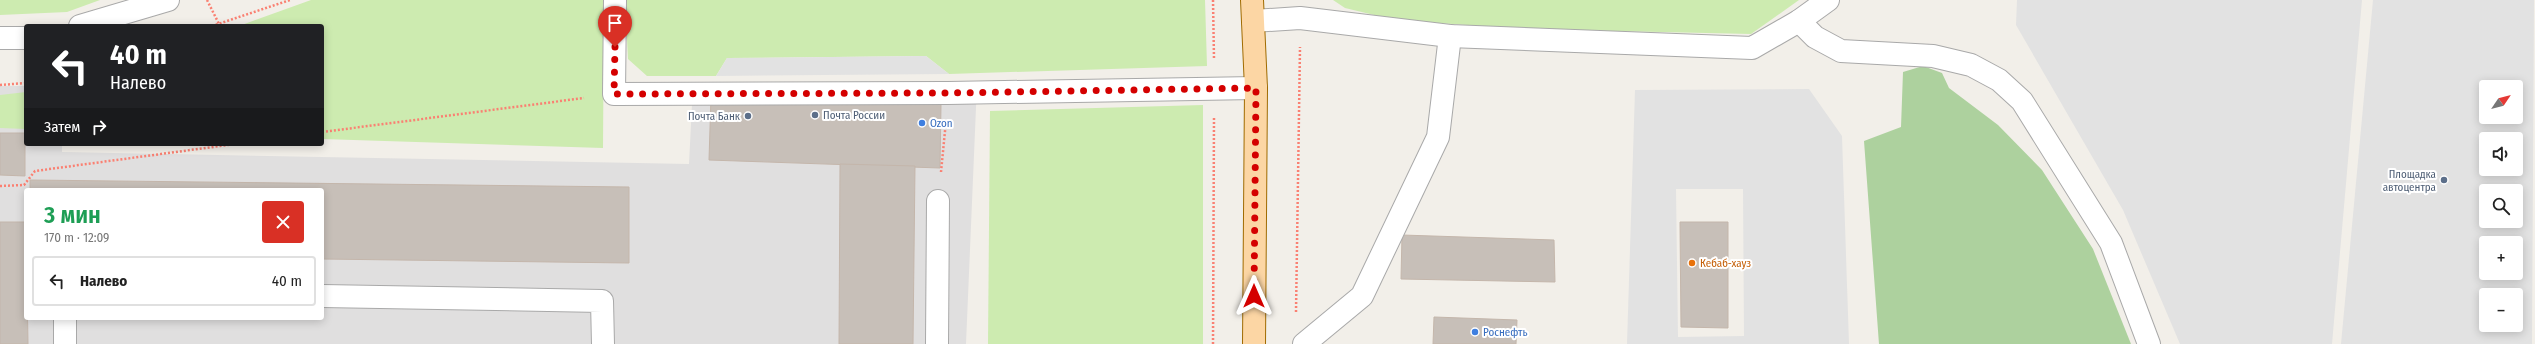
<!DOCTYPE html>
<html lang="ru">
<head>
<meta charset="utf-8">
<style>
	body { margin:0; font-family:"Fira Sans Condensed",sans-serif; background:#f2f2f2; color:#222; height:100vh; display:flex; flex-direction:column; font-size:15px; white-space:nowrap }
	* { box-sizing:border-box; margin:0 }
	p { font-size:13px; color:#767676 }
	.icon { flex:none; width:22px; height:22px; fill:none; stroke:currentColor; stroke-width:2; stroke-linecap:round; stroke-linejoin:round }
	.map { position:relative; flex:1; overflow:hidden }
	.panel { position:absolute; left:24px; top:188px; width:300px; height:132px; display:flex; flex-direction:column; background:#fff; border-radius:4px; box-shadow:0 2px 10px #0003 }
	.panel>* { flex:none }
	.guide { position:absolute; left:24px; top:24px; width:300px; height:122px; border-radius:4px; box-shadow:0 2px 10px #0003; background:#202124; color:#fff; overflow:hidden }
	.needle { width:26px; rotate:55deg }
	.controls { position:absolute; left:2479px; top:80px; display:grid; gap:8px }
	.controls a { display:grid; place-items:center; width:44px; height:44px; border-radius:4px; background:#fff; box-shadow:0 2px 10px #0003; font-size:20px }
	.pin { position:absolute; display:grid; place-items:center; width:34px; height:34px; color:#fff; margin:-41px -17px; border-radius:50% 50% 50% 0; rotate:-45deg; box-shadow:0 0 4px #0007 }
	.pin .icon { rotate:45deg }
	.me { position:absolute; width:44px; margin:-22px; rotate:0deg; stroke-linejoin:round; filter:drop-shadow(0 0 3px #0008) }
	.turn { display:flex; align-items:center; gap:14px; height:84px; padding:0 20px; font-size:18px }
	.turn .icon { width:52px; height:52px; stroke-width:2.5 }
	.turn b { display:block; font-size:28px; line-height:34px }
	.then { display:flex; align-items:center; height:38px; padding:0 20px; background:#0003; gap:8px; font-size:15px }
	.round { display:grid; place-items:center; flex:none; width:42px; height:42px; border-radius:4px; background:#f2f2f2 }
	.overview { display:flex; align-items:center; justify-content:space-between; height:68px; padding:0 20px }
	h1 { font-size:24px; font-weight:600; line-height:30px; color:#1e9e55 }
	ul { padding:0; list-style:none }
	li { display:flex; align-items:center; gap:12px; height:50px; margin:0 8px 6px; padding:0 12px; border:2px solid #e0e0e0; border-radius:4px }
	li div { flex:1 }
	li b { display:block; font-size:15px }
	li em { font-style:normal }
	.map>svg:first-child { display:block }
</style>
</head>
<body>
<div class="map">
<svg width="2535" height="344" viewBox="0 0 2535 344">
	<rect width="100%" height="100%" fill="#f2efe9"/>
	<path fill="#e0dfdf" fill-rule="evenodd" d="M693,84H977L966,344H0V86H26V144H62V152L689,164ZM26,190H322V318H26Z"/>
	<g fill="#cdebb0">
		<polygon points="0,0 100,0 67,12 0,15"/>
		<polygon points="311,0 604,0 603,148 322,139 322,26 239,26"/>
		<polygon points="625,0 1205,0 1207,66 949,74 926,56 727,58 716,76 647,76 628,59"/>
		<polygon points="1333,0 1799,0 1751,34 1525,29 1395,20 1345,8"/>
		<polygon points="26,92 26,129 0,128 0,95"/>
		<polygon points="1203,105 1203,344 988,344 990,111"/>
	</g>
	<polygon fill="#add19e" points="1923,66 1942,73 1949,88 1998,125 2042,170 2093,249 2131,344 1879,344 1864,141 1901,127 1903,72"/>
	<g fill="#e2e2e2" fill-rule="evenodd">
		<polygon points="2017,0 2362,0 2332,344 2180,344 2123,210 2016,25"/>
		<path d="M2373,0H2534L2532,344H2341ZM2486,87H2516V117H2486ZM2486,139H2516V169H2486ZM2486,191H2516V221H2486ZM2486,243H2516V273H2486ZM2486,295H2516V325H2486Z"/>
		<polygon points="926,56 949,74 716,76 727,58"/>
		<path d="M1809,89L1842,136L1849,344H1627L1635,90ZM1676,189H1743L1744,336L1678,337Z"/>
	</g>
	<g fill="#c7bfb8" stroke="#c4b6ab">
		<polygon points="711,96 941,104 940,168 709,160"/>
		<polygon points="0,133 25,133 25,176 0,175"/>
		<polygon points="840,164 915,166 913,344 839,344"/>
		<polygon points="30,180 629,187 629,263 322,259 322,190 30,190"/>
		<polygon points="0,222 26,222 28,344 0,344"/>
		<polygon points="1680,222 1728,222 1728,328 1681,327"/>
		<polygon points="1402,235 1554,240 1555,282 1401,279"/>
		<polygon points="1434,317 1517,320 1516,344 1433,344"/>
	</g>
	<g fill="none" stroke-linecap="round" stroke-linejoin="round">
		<defs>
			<g id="minor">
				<polyline points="615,0 614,94 948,93 1256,88"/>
				<polyline points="1253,21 1300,18 1450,36 1752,48 1799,21 1828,0"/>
				<polyline points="1799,21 1815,37 1841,51 1933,56 1971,65 1999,80 2022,101 2111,243 2149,344"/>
				<polyline points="80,26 168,0"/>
				<polyline points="0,38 26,38"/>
				<polyline points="322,296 602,301 603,344"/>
				<polyline points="65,344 65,318"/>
				<polyline points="937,344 938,201"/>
				<polyline points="1304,344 1362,296 1438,137 1450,36"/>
			</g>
			<polyline id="major" points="1252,0 1256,88 1254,344"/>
		</defs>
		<use href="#minor" stroke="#a9a9a9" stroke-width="24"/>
		<use href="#major" stroke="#a06b00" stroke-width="24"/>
		<g stroke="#fa8072" stroke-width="2.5" stroke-dasharray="2 2" stroke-linecap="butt">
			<polyline points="207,0 219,24"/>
			<polyline points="1213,0 1214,59"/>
			<polyline points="212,26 290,0"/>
			<polyline points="0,85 26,83"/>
			<polyline points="322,132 584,98"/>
			<polyline points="941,172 946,121"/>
			<polyline points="0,186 24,185 35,171 235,144"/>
			<polyline points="1296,312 1300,47"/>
			<polyline points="1213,344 1214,118"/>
		</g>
		<use href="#minor" stroke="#fff" stroke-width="22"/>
		<use href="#major" stroke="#fcd6a4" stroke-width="22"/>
	</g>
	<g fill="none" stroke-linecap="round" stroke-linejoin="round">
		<polyline stroke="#d40000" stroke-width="7" stroke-dasharray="0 12.6" points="615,47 614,94 948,93 1256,88 1254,296"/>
	</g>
	<g fill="#5c6f8a" stroke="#fff" stroke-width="1.5">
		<circle cx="815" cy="115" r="4"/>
		<circle cx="748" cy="116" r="4"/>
		<circle cx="2444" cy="180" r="4"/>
	</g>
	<g fill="#3f7fe0" stroke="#fff" stroke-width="1.5">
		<circle cx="922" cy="123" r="4"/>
		<circle cx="1475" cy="332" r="4"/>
	</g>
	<circle fill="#e8710a" stroke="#fff" stroke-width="1.5" cx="1692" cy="263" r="4"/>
	<g text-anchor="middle" stroke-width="4" stroke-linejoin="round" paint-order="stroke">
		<g font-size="11" fill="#4e5e75" stroke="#fff" text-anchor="end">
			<text x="823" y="119" text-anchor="start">Почта России</text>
			<text x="740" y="120">Почта Банк</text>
			<text x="2436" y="178">Площадка<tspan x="2436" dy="13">автоцентра</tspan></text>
		</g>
		<g font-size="11" fill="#366cbe" stroke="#fff" text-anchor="start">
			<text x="930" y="127">Ozon</text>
			<text x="1483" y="336">Роснефть</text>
		</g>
		<g font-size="11" fill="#c56008" stroke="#fff" text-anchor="start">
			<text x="1700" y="267">Кебаб-хауз</text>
		</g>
	</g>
</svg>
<div class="controls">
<a><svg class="needle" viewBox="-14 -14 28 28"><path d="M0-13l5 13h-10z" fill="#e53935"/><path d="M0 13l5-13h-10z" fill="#767676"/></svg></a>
<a><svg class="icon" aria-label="sound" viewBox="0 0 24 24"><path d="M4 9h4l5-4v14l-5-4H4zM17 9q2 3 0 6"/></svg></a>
<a><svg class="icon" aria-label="search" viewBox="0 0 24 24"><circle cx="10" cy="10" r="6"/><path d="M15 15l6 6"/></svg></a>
<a>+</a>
<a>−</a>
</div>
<div class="pin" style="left:615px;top:47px;background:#d93025"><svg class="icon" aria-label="arrive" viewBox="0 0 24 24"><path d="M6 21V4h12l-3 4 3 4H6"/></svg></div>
<svg class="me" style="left:1254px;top:296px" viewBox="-20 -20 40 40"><path d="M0-17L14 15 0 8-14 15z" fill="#d40000" stroke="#fff" stroke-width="4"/></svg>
<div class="guide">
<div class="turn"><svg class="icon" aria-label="left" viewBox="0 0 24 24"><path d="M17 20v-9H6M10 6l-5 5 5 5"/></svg><div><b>40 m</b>Налево</div></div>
<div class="then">Затем<svg class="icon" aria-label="right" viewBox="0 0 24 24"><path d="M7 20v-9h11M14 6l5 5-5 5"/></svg></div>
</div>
<section class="panel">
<div class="overview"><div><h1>3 мин</h1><p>170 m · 12:09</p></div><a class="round" style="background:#d93025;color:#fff"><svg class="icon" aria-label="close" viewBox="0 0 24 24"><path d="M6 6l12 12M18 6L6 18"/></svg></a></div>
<ul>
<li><svg class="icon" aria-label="left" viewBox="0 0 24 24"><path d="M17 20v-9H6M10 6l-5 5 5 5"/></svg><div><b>Налево</b></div><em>40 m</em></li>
</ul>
</section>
</div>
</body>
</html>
